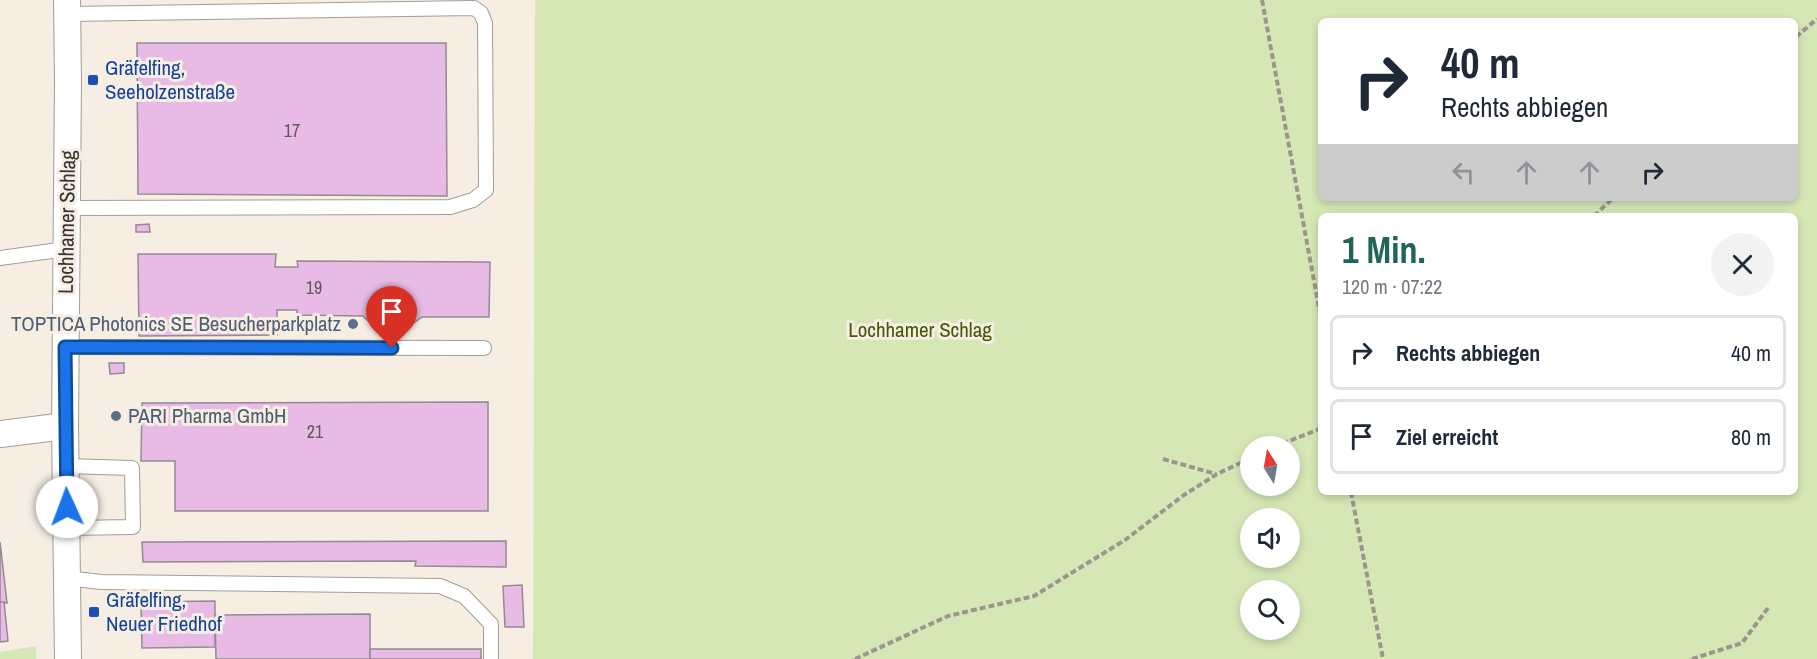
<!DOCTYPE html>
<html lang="de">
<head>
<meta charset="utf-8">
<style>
	body { margin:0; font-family:"Archivo Narrow",sans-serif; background:#f2f2f3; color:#1f2937; height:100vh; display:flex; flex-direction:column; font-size:22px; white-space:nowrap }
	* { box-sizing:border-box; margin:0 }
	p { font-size:20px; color:#747a83 }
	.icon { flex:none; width:33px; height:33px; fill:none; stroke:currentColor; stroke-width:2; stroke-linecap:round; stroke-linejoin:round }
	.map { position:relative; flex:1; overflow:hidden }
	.drawer { position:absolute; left:1318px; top:213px; width:480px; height:282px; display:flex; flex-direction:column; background:#fff; border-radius:9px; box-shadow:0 3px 9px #0003 }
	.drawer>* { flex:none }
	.guide { position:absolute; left:1318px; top:18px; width:480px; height:183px; border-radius:9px; box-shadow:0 3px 9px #0003; background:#fff; color:#1f2937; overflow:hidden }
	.needle { width:39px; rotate:349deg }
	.fabs { position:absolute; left:1240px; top:436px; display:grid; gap:12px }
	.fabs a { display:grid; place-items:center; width:60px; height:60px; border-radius:50%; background:#fff; box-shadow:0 3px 9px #0003; font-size:30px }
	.pin { position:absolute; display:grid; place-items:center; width:51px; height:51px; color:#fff; margin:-62px -26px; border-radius:50% 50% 50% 0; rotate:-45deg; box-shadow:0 0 6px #0007 }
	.pin .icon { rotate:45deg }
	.me { position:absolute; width:66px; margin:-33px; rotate:358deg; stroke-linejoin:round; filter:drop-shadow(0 0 4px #0008) }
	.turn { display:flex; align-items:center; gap:21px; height:126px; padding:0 24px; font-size:27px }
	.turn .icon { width:78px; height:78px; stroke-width:2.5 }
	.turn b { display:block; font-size:42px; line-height:51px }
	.lanes { display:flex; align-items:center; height:57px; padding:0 24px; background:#0003; justify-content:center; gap:30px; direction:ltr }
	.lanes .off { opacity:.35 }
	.round { display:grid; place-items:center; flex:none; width:63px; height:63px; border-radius:32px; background:#f2f2f3 }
	.overview { display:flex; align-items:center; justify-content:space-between; height:102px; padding:0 24px }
	h1 { font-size:36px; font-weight:700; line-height:45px; color:#206558 }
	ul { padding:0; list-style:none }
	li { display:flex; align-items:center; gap:18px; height:75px; margin:0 12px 9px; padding:0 12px; border:3px solid #e0e1e3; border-radius:9px }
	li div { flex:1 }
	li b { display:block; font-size:22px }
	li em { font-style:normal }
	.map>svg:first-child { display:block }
</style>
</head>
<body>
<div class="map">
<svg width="1817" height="659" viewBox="0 0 1817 659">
	<rect width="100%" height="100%" fill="#f6eee3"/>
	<g fill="#d6e7b6" fill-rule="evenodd">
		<path d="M535,0H1817V659H533ZM1322,21H1796V198H1322ZM1322,216H1796V492H1322ZM1251,447H1290V486H1251ZM1251,519H1290V558H1251ZM1251,591H1290V630H1251Z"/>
		<polygon points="36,646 36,659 0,659 0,652"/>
	</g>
	<g fill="#e7bbe5" stroke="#938a92" stroke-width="1.5">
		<polygon points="137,43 446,43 447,196 138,194"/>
		<polygon points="149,224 150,232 136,232 136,225"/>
		<polygon points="138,254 276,254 275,267 298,267 297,261 490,262 489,317 422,317 407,328 388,332 370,323 363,316 297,315 297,310 277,310 277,335 139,336"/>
		<polygon points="109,363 124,363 124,373 110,374"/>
		<polygon points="488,402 488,511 175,511 175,461 141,461 142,403"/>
		<polygon points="506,541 506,567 415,566 416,561 143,562 142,542"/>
		<polygon points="0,542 7,603 0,602"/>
		<polygon points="522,585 524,627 505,627 503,586"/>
		<polygon points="215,601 215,647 142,648 141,602"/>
		<polygon points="0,602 4,602 8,641 0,642"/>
		<polygon points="370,614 370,659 216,659 215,615"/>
		<rect x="370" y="649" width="111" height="10"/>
	</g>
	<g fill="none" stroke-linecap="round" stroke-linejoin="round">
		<defs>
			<g id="lane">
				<polyline points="67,208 450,207 473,200 486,190 485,23 481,13 474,8 67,14"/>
				<polyline points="0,258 66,249"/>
				<polyline points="65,347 484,348"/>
				<polyline points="65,466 132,468 133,527 67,528"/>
				<polyline points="67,578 101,582 440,586 464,596 491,624 491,659"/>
			</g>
			<g id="street">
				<polyline points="67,0 68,81 65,426 68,659"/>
				<polyline points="0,434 65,426"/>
			</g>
		</defs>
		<use href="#lane" stroke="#a49d93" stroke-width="16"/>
		<use href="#street" stroke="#a49d93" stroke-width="28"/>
		<g stroke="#9a958d" stroke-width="4" stroke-dasharray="6 3" stroke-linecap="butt">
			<polyline points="1262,0 1322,324"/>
			<polyline points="1796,37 1817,19"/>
			<polyline points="1594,216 1613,198"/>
			<polyline points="1274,447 1322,428"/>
			<polyline points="1163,459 1216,474"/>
			<polyline points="1351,492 1383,659"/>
			<polyline points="855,659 948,616 1034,596 1125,540 1184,495 1217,474 1251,458"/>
			<polyline points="1692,659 1742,643 1768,608"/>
		</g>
		<use href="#lane" stroke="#fff" stroke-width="14"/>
		<use href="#street" stroke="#fff" stroke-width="26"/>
	</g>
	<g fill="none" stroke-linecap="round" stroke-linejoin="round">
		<defs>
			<polyline id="route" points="67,507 65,347 392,348"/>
		</defs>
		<use href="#route" stroke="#114b97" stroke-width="15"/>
		<use href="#route" stroke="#1a73e8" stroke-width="10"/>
	</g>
	<g fill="#1a4fb4" stroke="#f6eee3" stroke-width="2">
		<rect x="87" y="74" width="12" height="12" rx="3"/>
		<rect x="88" y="606" width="12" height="12" rx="3"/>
	</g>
	<g fill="#5c6f8a" stroke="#f6eee3" stroke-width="2">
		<circle cx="353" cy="324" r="6"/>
		<circle cx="116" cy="416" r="6"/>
	</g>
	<g text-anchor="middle" stroke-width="6" stroke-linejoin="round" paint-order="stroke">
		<g font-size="18" fill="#63565d">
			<text x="292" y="137">17</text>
			<text x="314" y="294">19</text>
			<text x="315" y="438">21</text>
		</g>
		<g font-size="21" fill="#164399" stroke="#f6eee3" text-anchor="start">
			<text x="105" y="75">Gräfelfing,<tspan x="105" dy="24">Seeholzenstraße</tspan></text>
			<text x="106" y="607">Gräfelfing,<tspan x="106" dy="24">Neuer Friedhof</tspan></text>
		</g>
		<g font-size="21" fill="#373430" stroke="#f6eee3">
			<text transform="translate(67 222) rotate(-89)" y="7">Lochhamer Schlag</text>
		</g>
		<g font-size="21" fill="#4e5e75" stroke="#f6eee3" text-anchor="end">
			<text x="341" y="331">TOPTICA Photonics SE Besucherparkplatz</text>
			<text x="128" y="423" text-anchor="start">PARI Pharma GmbH</text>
		</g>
		<g font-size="21" fill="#455904" stroke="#f6eee3">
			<text x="920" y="337">Lochhamer Schlag</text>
		</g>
	</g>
</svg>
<div class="fabs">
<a><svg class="needle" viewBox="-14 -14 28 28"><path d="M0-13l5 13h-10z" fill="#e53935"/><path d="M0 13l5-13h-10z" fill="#747a83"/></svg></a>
<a><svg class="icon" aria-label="sound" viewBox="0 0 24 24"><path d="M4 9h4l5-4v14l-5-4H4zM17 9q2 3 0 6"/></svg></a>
<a><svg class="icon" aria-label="search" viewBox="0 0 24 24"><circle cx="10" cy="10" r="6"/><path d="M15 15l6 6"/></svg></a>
</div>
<div class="pin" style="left:392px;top:348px;background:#d93025"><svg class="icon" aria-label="arrive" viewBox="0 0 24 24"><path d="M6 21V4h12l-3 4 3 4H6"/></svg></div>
<svg class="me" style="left:67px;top:507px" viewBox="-20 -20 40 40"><circle r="19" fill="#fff"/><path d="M0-13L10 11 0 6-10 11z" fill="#1a73e8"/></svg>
<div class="guide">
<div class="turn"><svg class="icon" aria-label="right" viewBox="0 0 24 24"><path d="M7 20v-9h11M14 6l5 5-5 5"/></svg><div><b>40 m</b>Rechts abbiegen</div></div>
<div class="lanes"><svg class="icon off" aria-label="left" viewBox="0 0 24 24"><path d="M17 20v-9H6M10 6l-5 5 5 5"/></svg><svg class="icon off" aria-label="ahead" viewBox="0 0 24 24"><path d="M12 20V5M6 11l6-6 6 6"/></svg><svg class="icon off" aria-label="ahead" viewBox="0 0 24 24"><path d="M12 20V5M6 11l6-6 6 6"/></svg><svg class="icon" aria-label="right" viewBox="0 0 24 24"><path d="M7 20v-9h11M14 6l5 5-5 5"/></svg></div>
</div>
<section class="drawer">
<div class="overview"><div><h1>1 Min.</h1><p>120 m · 07:22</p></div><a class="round"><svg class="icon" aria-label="close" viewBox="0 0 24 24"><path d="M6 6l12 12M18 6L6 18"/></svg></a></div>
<ul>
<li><svg class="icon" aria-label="right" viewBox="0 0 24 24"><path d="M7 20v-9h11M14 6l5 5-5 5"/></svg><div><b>Rechts abbiegen</b></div><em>40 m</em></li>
<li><svg class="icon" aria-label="arrive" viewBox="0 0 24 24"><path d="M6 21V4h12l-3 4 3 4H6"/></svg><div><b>Ziel erreicht</b></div><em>80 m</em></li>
</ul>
</section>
</div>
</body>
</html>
